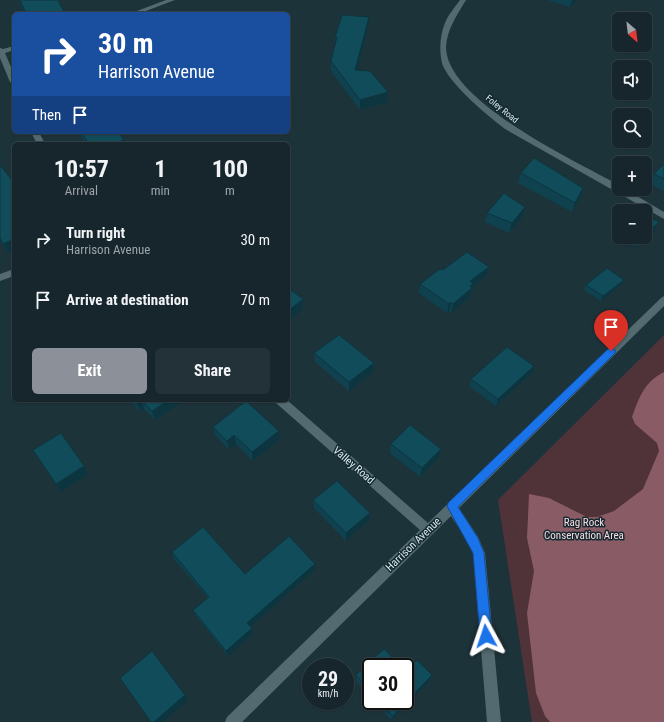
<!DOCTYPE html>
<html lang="en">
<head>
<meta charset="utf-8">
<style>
	body { margin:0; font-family:"Roboto Condensed",sans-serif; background:#233238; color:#f1f3f6; height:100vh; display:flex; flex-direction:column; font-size:15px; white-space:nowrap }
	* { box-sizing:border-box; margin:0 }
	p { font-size:13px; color:#9ea5a9 }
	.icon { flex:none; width:22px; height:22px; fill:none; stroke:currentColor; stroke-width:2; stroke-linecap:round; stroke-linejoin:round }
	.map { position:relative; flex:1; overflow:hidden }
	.details { position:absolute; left:12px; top:142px; width:278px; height:260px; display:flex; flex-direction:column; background:#16262c; border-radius:6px; box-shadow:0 1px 3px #0004,0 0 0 1px #354348 }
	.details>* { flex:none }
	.top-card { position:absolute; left:12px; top:12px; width:278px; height:122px; border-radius:6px; box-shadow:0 1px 3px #0004,0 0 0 1px #354348; background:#1a4fa0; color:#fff; overflow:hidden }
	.needle { width:26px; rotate:152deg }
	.controls { position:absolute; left:612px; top:12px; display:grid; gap:8px }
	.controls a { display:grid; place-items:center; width:40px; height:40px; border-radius:6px; background:#16262c; box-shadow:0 1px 3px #0004,0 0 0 1px #354348; font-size:20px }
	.speed { position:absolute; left:302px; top:658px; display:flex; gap:8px; font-size:20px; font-weight:700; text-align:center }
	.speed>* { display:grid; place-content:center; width:52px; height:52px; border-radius:50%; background:#16262c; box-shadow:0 1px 3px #0004,0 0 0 1px #354348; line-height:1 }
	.speed small { font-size:10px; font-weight:400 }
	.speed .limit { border:2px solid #111; border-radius:6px; background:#fff; color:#111 }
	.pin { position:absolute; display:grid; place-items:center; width:34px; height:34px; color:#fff; margin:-41px -17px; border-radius:50% 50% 50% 0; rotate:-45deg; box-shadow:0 0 4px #0007 }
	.pin .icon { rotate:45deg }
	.me { position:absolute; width:44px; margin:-22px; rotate:355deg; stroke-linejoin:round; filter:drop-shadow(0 0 3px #0008) }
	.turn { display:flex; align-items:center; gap:14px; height:84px; padding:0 20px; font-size:18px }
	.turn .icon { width:52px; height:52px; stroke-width:2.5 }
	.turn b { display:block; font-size:28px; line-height:34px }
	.then { display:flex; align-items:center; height:38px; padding:0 20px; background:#0003; gap:8px; font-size:15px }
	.eta { display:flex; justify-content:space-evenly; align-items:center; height:68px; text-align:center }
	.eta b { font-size:24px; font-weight:700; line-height:28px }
	.cta { display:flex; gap:8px; margin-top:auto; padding:8px 20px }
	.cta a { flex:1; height:46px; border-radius:6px; background:#8c9099; color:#fff; font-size:16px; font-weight:700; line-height:46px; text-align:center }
	.cta a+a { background:#233238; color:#f1f3f6 }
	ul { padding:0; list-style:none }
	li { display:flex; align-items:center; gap:12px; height:60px; padding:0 20px }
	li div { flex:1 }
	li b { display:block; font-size:15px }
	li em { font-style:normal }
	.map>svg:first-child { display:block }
</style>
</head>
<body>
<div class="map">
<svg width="664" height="722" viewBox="0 0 664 722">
	<rect width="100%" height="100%" fill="#1d333a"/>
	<polygon fill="#503239" points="664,335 664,722 532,722 498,500"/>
	<path fill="#895b65" d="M664,372V722H550L545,716L536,693L527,613L534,571L527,538L529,494L549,498L587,517H597L614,511L643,489L659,451L657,443L635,424L632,417C639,398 644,382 664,372Z"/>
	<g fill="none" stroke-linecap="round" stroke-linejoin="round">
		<g fill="#546a71" fill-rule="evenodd">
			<polygon points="166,0 175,0 138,14 129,14"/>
			<path d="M460,0H466C457,15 447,29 446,47C446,101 577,162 619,185V189H625L664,212V219L505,129C488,116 448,83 442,63C439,50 440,35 445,23C448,15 455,7 460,0Z"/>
			<polygon points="14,46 14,50 5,53 14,74 14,84 10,82 0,58 0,48 3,49"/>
			<polygon points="31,132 39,132 45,144 37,144"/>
			<polygon points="14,269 14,276 0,281 0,274"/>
			<polygon points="664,296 664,306 459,508 478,537 485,553 501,722 487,722 473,553 470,544 451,516 242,722 225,722 227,717 420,530 276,403 275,400 287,400 428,523 661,298"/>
		</g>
	</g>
	<g fill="#0f414e">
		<polygon points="19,0 58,0 24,12"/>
		<polygon points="547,0 577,0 570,7"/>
		<polygon points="368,27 357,70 387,102 360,110 331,71 331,61 335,44 335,37"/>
		<polygon points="78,132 119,132 125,144 86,144"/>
		<polygon points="664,164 664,191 650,184 654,174"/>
		<polygon points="0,165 14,183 14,251 8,253 0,241"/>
		<polygon points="521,173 583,188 580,198 572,212 518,183"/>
		<polygon points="487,213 522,217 509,233 485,222"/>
		<polygon points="654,232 639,246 633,246 617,238 619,234 619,237 645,237"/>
		<polygon points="489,267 486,276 473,287 470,297 451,313 449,312 447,313 419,293 420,284 443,270"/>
		<polygon points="586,285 621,285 601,301 584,290"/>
		<polygon points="314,353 374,363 373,372 349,391 315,362"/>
		<polygon points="532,373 496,406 469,386 471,379"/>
		<polygon points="130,400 179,400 180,403 155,420 144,409 140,412"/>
		<polygon points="213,427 280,439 253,461 236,444 229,450 215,435"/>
		<polygon points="391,444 441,449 439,457 420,477 390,453"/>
		<polygon points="33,450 84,466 88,474 61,492"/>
		<polygon points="313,500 369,520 346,541 314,508"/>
		<polygon points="172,552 245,574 315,570 250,627 252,628 253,634 228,656 196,616 193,610 208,598 174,559"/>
		<polygon points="371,667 371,698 356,681 356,675"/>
		<polygon points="406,671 432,675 430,680 391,720 374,701 405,701"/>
	</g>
	<g fill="#0c3540">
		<polygon points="572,0 577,0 570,7"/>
		<polygon points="369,17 368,27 355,80 355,70"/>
		<polygon points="388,92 387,102 360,110 360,100"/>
		<polygon points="124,140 125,144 118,144 117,142"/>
		<polygon points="583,188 580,198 572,212 575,203"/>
		<polygon points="525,207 522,217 509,233 512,223"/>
		<polygon points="659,222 654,232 639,246 643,237 645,237 645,235"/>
		<polygon points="14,239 14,251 8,253 3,244"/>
		<polygon points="489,267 486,276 473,287 470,297 451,313 453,304 470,281"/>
		<polygon points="624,280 621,285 601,301 603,296"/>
		<polygon points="303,299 303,309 288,321 288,311"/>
		<polygon points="451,302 449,312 447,313 449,304"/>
		<polygon points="374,363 373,372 349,391 349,382"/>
		<polygon points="534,366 532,373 496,406 498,399"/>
		<polygon points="141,400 144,409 140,412 137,403"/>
		<polygon points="169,400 179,400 180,403 155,420 152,411"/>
		<polygon points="279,431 280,439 253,461 252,452"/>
		<polygon points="234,435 236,444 229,450 227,441"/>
		<polygon points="441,449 439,457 420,477 422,468"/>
		<polygon points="84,466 88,474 61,492 56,484"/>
		<polygon points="370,513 369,520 346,541 346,533"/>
		<polygon points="315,564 315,570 249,628 247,623"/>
		<polygon points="252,628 253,634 228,656 226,651"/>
		<polygon points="432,675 430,680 391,720 393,716"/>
		<polygon points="185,695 188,700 163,722 154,722"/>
	</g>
	<g fill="#114c5b" stroke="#0c3540">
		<polygon points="20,0 58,0 65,14 24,14 23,12 25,11"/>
		<polygon points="342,15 369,17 355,70 370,71 388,92 360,100 331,61 337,37 335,37"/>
		<polygon points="81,132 118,132 124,140 117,142 118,144 89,144"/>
		<polygon points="534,158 583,188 575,203 521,173"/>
		<polygon points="664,164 664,179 654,174"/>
		<polygon points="0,165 14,183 14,239 3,244 0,238"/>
		<polygon points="504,193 525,207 512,223 487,213"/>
		<polygon points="645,215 659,222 645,235"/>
		<polygon points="467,252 489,267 470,281 474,284 470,286 472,288 453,304 451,302 449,304 420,284 440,269 443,270"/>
		<polygon points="607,268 624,280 603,296 586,285"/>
		<polygon points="288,288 303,299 288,311"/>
		<polygon points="339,335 374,363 349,382 314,353"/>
		<polygon points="507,347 534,366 498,399 471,379"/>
		<polygon points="134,400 141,400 137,403"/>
		<polygon points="141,400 169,400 152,411"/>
		<polygon points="246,401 279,431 252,452 234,435 227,441 213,427"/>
		<polygon points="410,425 441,449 422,468 391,444"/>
		<polygon points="61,433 84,466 56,484 33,450"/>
		<polygon points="337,481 370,513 346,533 313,500"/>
		<polygon points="203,527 245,574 289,536 315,564 247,623 252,628 226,651 193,610 209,597 172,552"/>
		<polygon points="384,649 402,667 371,667 371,692 356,675"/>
		<polygon points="152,651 185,695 154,722 151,722 120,678"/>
		<polygon points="417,660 432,675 393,716 379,701 405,701 405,670 406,671"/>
	</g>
	<polygon fill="#1a73e8" stroke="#114b97" points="611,348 616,351 614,354 458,507 478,538 484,553 492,636 490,640 486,641 482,640 480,636 473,553 447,506 448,503 608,349"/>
	<g text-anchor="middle" stroke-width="3" stroke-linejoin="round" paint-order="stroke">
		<g font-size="9" fill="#dbe9ed" stroke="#132930">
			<text transform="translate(502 109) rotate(39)" y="3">Foley Road</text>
		</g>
		<g font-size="11" fill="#dbe9ed" stroke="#132930">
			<text transform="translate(354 465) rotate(41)" y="4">Valley Road</text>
			<text transform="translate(413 544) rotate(-44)" y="4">Harrison Avenue</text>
		</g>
		<g font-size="11" fill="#fadae0" stroke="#132930">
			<text x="584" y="526">Rag Rock<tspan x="584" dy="13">Conservation Area</tspan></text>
		</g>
	</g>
</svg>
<div class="controls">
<a><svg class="needle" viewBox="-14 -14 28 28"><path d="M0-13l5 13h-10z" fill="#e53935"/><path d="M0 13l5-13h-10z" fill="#9ea5a9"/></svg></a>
<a><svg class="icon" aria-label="sound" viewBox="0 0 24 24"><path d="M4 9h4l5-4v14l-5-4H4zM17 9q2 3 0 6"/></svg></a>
<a><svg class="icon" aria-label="search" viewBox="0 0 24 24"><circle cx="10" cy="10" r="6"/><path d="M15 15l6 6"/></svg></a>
<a>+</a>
<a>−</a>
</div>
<div class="speed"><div>29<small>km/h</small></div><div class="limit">30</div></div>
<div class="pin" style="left:611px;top:351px;background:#d93025"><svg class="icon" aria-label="arrive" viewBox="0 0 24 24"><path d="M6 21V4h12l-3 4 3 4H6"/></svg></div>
<svg class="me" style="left:486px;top:636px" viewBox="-20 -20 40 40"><path d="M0-17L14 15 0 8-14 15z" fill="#1a73e8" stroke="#fff" stroke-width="4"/></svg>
<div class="top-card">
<div class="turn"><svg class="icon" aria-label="right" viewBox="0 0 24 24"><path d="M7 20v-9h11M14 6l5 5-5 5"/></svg><div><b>30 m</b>Harrison Avenue</div></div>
<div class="then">Then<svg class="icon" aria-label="arrive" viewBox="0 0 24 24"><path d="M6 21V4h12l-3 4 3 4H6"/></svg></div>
</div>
<section class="details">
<div class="eta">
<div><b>10:57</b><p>Arrival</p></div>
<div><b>1</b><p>min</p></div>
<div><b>100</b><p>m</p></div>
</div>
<ul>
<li><svg class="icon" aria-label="right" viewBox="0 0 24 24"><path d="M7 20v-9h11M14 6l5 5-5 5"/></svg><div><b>Turn right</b><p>Harrison Avenue</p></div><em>30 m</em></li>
<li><svg class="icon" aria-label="arrive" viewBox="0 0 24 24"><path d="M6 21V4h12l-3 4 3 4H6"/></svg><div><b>Arrive at destination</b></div><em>70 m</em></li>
</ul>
<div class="cta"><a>Exit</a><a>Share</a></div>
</section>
</div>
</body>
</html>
